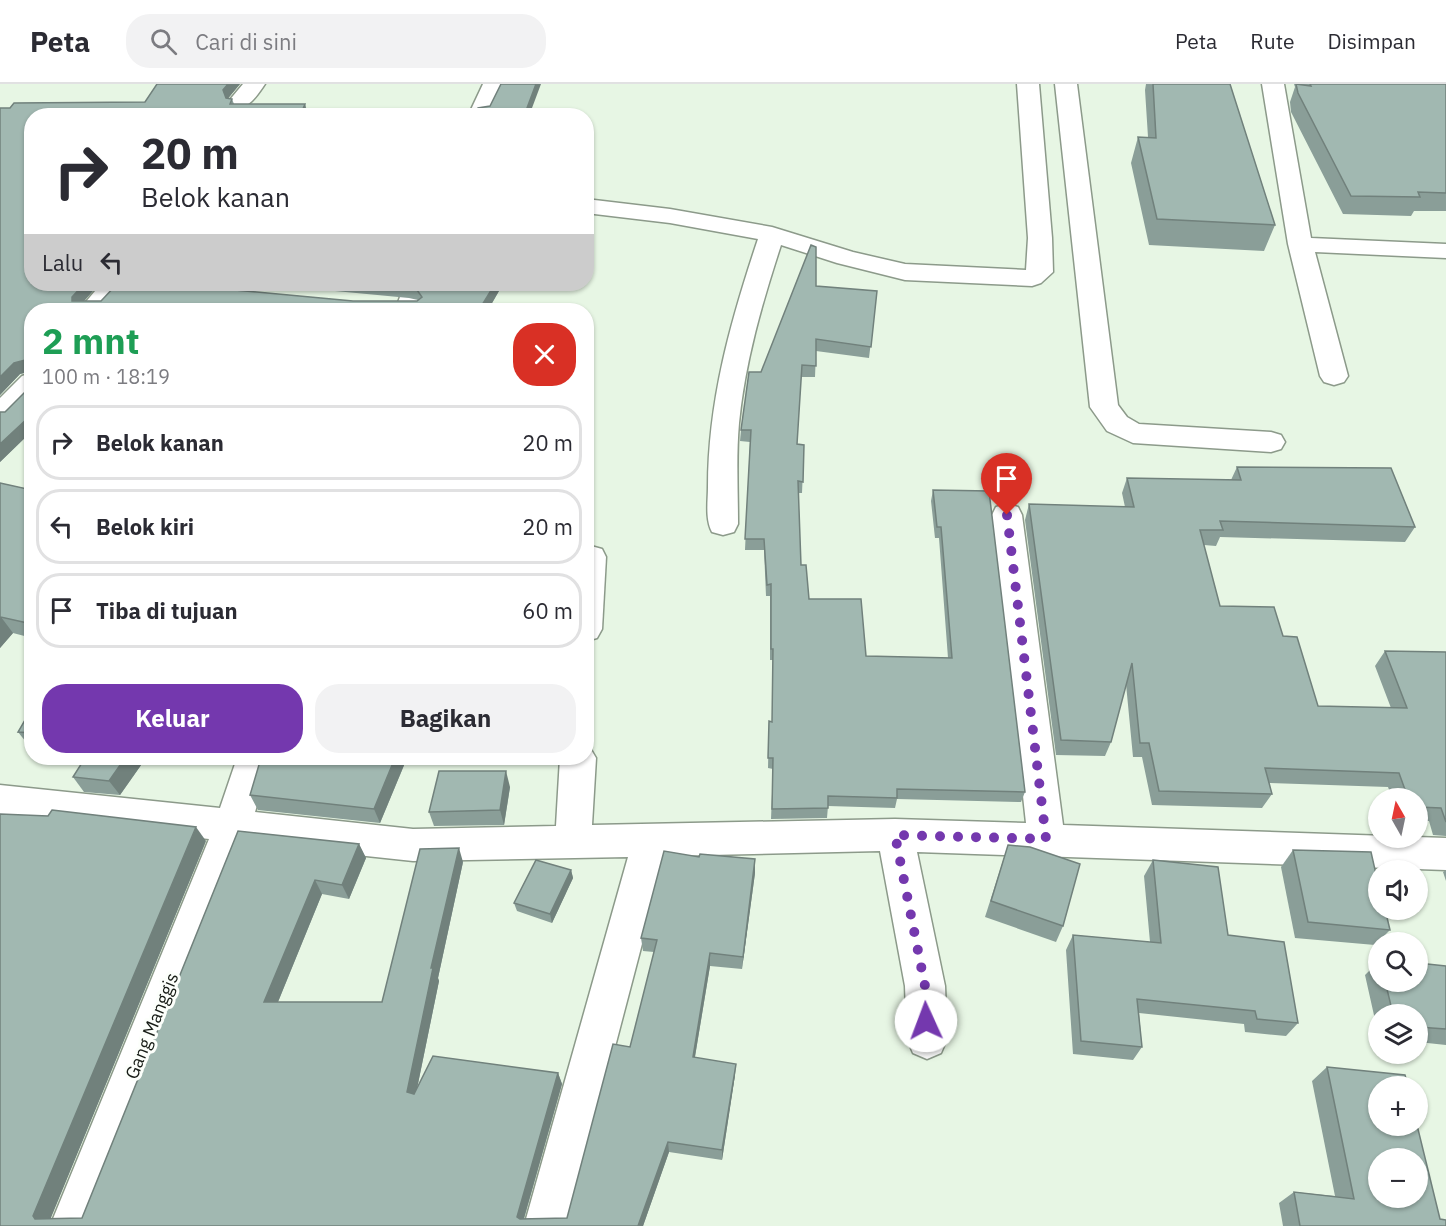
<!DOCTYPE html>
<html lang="id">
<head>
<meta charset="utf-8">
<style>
	body { margin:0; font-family:"IBM Plex Sans",sans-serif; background:#f2f2f3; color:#2b2b33; height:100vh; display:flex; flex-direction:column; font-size:22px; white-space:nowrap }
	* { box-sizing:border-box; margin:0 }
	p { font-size:20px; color:#7c7c81 }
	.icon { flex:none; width:33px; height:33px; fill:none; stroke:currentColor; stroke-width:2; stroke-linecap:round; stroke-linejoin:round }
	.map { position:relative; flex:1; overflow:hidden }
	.sheet { position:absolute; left:24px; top:219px; width:570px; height:462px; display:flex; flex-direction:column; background:#fff; border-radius:24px; box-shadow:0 2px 4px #0004 }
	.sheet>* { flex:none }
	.top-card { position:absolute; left:24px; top:24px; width:570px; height:183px; border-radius:24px; box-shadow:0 2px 4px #0004; background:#fff; color:#2b2b33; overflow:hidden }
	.needle { width:39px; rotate:351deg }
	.fabs { position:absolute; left:1368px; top:704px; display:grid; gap:12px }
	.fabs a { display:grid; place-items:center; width:60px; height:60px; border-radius:50%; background:#fff; box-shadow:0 2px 4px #0004; font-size:30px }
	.pin { position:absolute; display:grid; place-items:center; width:51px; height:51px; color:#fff; margin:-62px -26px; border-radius:50% 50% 50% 0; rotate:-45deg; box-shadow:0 0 6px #0007 }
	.pin .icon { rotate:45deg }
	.me { position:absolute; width:66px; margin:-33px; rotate:358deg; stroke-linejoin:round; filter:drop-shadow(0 0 4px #0008) }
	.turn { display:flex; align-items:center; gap:21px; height:126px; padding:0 18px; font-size:27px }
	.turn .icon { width:78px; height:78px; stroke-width:2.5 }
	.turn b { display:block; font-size:42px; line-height:51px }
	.then { display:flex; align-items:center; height:57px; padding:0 18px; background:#0003; gap:12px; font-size:22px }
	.round { display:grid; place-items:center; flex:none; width:63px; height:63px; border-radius:24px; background:#f2f2f3 }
	.overview { display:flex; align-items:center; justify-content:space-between; height:102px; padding:0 18px }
	h1 { font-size:36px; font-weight:700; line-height:45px; color:#1e9e55 }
	.primary-button { display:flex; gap:12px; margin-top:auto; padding:12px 18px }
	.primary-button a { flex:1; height:69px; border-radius:24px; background:#7438ae; color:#fff; font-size:24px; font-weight:700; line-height:69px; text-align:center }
	.primary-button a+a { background:#f2f2f3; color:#2b2b33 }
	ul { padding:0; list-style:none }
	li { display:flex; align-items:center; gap:18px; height:75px; margin:0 12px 9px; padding:0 6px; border:3px solid #e1e1e2; border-radius:24px }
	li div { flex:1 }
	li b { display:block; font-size:22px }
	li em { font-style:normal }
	header { display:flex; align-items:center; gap:36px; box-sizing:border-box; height:84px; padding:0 30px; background:#fff; border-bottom:2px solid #e1e1e2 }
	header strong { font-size:28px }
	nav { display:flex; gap:33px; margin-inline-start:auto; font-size:21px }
	.search { width:420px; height:54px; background:#f2f2f3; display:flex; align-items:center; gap:15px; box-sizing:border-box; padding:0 21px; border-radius:24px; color:#7c7c81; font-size:22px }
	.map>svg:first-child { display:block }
</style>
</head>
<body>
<header>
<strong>Peta</strong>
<div class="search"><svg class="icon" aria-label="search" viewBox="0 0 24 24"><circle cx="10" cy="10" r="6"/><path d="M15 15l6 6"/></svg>Cari di sini</div>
<nav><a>Peta</a><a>Rute</a><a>Disimpan</a></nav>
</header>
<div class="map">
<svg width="1446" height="1142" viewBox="0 0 1446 1142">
	<rect width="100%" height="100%" fill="#e7f6e4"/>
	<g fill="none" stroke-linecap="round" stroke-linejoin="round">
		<defs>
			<g id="minor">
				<path d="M243,0H265C256,13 248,27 231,23L228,18Z"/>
				<polygon points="483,0 505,0 490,32 468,32"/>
				<path d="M1017,0H1039L1052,154L1053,188L1041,199L1032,202L905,196L837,179L781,161C762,219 745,278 739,339C736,373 738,406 738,440L734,448L723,451L712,448C705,435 708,417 708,403C708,316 731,236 758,155L670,139L586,129V115L670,125L772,143L853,168L905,180L1026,186L1028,154Z"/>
				<polygon points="1055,0 1077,0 1118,321 1127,333 1139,340 1271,348 1281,351 1285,358 1281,365 1271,368 1133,359 1107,347 1090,323"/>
				<polygon points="1262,0 1284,0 1311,154 1446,160 1446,174 1315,168 1348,292 1344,298 1334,301 1324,298 1320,292 1288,160"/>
				<polygon points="101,200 139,200 135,205 121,209 106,226 79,226"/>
				<polygon points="159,200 241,200 249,202 253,207 249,212 240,215 172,208 163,205"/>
				<polygon points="405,200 430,200 421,226 395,226"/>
				<polygon points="32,289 32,315 10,337 0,339 0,314 22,292"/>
				<polygon points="1007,420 1018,423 1022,431 1063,741 1446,754 1446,786 917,768 945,902 947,955 941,969 927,975 913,969 907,955 905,902 880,767 665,772 568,1142 524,1142 628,773 413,777 245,759 94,1142 50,1142 209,755 0,731 0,701 220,724 237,674 271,674 255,728 413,745 556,742 560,674 586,674 586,662 590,664 596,674 592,741 895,735 1026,739 992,431 996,423"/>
				<polygon points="591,462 602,465 606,473 602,545 597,554 586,557 586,463"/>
			</g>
		</defs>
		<use href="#minor" stroke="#8c9a8a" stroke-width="3"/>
		<use href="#minor" fill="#fff" fill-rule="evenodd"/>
	</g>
	<g fill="#8a9e98">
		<polygon points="157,0 240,0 228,14 232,15 234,20 305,20 308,30 307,32 32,32 32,200 99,200 84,217 101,217 117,200 170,200 353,217 417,217 418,216 409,214 261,200 503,200 488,226 32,226 32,347 0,378 0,328 5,328 27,306 28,288 20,290 0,311 0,24 10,24 14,19 145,18"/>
		<polygon points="1146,0 1230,0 1275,141 1264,167 1149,161 1131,79 1138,53 1148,53 1145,6"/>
		<polygon points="1294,0 1446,0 1446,127 1414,127 1411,132 1343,130 1291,28 1290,18 1295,3"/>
		<polygon points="816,202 877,207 869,274 816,267 815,293 801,293 797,360 804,361 802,409 798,409 801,481 809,515 866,572 948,574 939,454 935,454 931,417 933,406 1025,708 1021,718 897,715 895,724 828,722 827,734 771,735 773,685 768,684 769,637 772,638 773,576 770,576 770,512 766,512 764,466 745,466 750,358 740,357 741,346 761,288"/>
		<polygon points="1237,383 1415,443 1405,458 1220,453 1216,462 1204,461 1220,522 1283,552 1318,622 1391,624 1375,582 1385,567 1446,568 1446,752 1433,751 1429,737 1418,737 1418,714 1392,714 1388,703 1269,699 1272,710 1262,724 1152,721 1142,673 1133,673 1126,600 1111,658 1105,672 1056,671 1025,436 1029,420 1125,423 1122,409 1127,394 1231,396"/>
		<polygon points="0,399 32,406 32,554 13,549 0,564"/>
		<polygon points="32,624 32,663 30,663 18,648"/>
		<polygon points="85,674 146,674 120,711 84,708 73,693"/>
		<polygon points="407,674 380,739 258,726 250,711"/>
		<polygon points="510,703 504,741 434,742 429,728"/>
		<polygon points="238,747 359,760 366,774 349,815 322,810 278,918 382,918 463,778 438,894 439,897 417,1005 558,989 562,1000 524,1135 567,1134 630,963 654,868 643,867 641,854 755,789 742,885 710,882 695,973 735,991 722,1076 669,1068 643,1142 0,1142 206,757 50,1135 82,1134"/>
		<polygon points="1008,761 1063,842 1056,858 985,833"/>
		<polygon points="1293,766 1390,846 1375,861 1295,854 1281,783"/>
		<polygon points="1153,776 1228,851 1298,939 1286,952 1245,948 1244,940 1139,929 1142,963 1133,976 1073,970 1066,866 1073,851 1150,858 1144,792"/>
		<polygon points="571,786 573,794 552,839 517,827 514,819"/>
		<polygon points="1446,786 1446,797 1443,788"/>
		<polygon points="1378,878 1378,897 1418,897 1446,882 1446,961 1418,958 1418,930 1378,930 1378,949 1365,891"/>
		<polygon points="1327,983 1440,1135 1446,1142 1283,1142 1279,1119 1294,1108 1335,1112 1312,997"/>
	</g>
	<g fill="#71817c">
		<polygon points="228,0 240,0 226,17 223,6"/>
		<polygon points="536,0 541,0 529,32 524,32"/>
		<polygon points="305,20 307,32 300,32"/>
		<polygon points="84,200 99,200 77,225 72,217 72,213"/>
		<polygon points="495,200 503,200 488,226 479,226"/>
		<polygon points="25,276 31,287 20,290 0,311 0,293 14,279"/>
		<polygon points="29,333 32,337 32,347 0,378 0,360"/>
		<polygon points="1,533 13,549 0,564 0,535"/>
		<polygon points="125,674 146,674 120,711 109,697"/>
		<polygon points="395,674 407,674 380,739 374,725"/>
		<polygon points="506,687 510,703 504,741 500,726"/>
		<polygon points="196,743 206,757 48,1141 35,1135 33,1132"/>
		<polygon points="359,760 366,774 349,815 342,801"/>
		<polygon points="459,764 463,778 438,894 439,897 414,1019 407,1008 431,884"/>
		<polygon points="755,775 755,789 742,885 743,873"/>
		<polygon points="571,786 573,794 552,839 550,830"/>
		<polygon points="315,796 322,810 273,930 264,918"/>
		<polygon points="710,869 710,882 693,984 693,973"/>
		<polygon points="736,980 735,991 722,1076 722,1066"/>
		<polygon points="558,989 562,1000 522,1141 517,1133"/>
		<polygon points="668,1058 669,1068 643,1142 638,1142"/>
	</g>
	<g fill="#a1b8b1" stroke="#71817c" stroke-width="1.5" fill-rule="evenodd">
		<polygon points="157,0 228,0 223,6 226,14 232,15 230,20 305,20 300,32 32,32 32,200 84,200 72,213 72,217 101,217 117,200 170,200 353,217 417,217 422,213 417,206 407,203 373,200 495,200 479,226 32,226 32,333 29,333 0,360 0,328 5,328 27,306 28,278 25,276 14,279 0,293 0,24 10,24 14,19 145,18"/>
		<polygon points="501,0 536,0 524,32 475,32 478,24 490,22"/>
		<polygon points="1153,0 1230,0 1275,141 1157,135 1138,53 1156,54"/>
		<polygon points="1296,0 1311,2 1310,0 1446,0 1446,109 1418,108 1420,113 1351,112 1298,9"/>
		<polygon points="811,161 816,163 816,202 877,207 871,263 816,255 816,282 802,281 797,360 804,361 803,398 798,397 801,481 806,481 809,515 861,515 866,572 952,574 941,443 937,443 933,406 989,407 1025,708 897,705 897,714 828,712 828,724 772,725 773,674 768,674 769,637 772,638 773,565 771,565 771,500 767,501 764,455 745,455 751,346 741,346 749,288 761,288"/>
		<polygon points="1237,383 1391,384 1415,443 1220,437 1223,446 1200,446 1220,522 1274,523 1283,552 1297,553 1318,622 1407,624 1385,567 1446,568 1446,738 1441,724 1418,723 1418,714 1408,714 1399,689 1265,684 1272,710 1159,707 1149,659 1140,659 1132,579 1111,658 1061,656 1029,420 1134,423 1127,394 1241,396"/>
		<polygon points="0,399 32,406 32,540 1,533 0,535"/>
		<polygon points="32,624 32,649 18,648"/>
		<polygon points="85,674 125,674 109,697 73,693"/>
		<polygon points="261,674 395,674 374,725 250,711"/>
		<polygon points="439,687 506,687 500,726 429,728"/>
		<polygon points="52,726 196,743 33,1132 35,1135 82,1134 238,747 359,760 342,801 315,796 264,918 382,918 420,765 459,764 431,884 433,884 407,1008 414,1010 433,972 558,989 517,1133 520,1135 567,1134 613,960 630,963 657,856 641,854 664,767 699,773 700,770 755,775 743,873 710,869 693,973 736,980 722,1066 668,1058 638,1142 0,1142 0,730 48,732"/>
		<polygon points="1008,761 1030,763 1080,780 1063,842 991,817"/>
		<polygon points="1293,766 1371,768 1378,799 1378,825 1385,825 1390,846 1308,838"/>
		<polygon points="536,776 571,786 550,830 514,819"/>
		<polygon points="1153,776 1218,783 1228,851 1284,858 1298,939 1257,935 1255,927 1137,915 1142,963 1081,957 1073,851 1161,859"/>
		<polygon points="1418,879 1446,882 1446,945 1418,943 1418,930 1393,930 1385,897 1418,897"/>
		<path d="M1327,983L1405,991L1408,1002H1378V1041H1417L1440,1135L1446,1136V1142H1300L1294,1108L1354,1115ZM1378,1074H1418V1113H1378Z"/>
	</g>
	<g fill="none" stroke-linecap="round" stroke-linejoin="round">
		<polyline stroke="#7438ae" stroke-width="10" stroke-dasharray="0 18" points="926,937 925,902 895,751 1046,755 1007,431"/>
	</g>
	<g text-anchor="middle" stroke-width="6" stroke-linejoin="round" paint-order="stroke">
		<g font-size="18" fill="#161b15" stroke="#fcfffb">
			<text transform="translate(152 942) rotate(-68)" y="6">Gang Manggis</text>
		</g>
	</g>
</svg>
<div class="fabs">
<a><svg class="needle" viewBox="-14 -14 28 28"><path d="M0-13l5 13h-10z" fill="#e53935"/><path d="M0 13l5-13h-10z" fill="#7c7c81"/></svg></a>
<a><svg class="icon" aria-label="sound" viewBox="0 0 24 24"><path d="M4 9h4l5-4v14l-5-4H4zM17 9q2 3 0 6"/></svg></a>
<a><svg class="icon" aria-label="search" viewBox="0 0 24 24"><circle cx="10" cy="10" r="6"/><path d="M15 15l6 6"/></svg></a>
<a><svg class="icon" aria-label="layers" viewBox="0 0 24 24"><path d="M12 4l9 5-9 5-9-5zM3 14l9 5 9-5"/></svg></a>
<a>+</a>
<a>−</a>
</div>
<div class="pin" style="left:1007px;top:431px;background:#d93025"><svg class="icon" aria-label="arrive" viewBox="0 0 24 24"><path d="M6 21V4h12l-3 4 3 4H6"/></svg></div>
<svg class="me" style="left:926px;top:937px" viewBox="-20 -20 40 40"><circle r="19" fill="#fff"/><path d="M0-13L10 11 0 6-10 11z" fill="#7438ae"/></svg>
<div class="top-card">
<div class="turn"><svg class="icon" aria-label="right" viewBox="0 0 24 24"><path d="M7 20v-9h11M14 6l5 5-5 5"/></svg><div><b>20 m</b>Belok kanan</div></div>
<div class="then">Lalu<svg class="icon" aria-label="left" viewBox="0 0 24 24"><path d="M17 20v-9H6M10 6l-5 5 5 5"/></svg></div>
</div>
<section class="sheet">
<div class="overview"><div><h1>2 mnt</h1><p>100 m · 18:19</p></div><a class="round" style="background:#d93025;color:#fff"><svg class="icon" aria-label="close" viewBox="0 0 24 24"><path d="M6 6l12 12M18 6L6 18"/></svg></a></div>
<ul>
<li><svg class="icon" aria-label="right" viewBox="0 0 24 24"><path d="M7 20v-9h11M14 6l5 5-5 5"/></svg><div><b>Belok kanan</b></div><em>20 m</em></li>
<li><svg class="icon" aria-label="left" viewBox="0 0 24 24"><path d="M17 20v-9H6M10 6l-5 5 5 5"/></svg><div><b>Belok kiri</b></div><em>20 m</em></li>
<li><svg class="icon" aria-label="arrive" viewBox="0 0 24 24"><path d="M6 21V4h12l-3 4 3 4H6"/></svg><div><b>Tiba di tujuan</b></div><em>60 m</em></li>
</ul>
<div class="primary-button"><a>Keluar</a><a>Bagikan</a></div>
</section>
</div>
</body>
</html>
